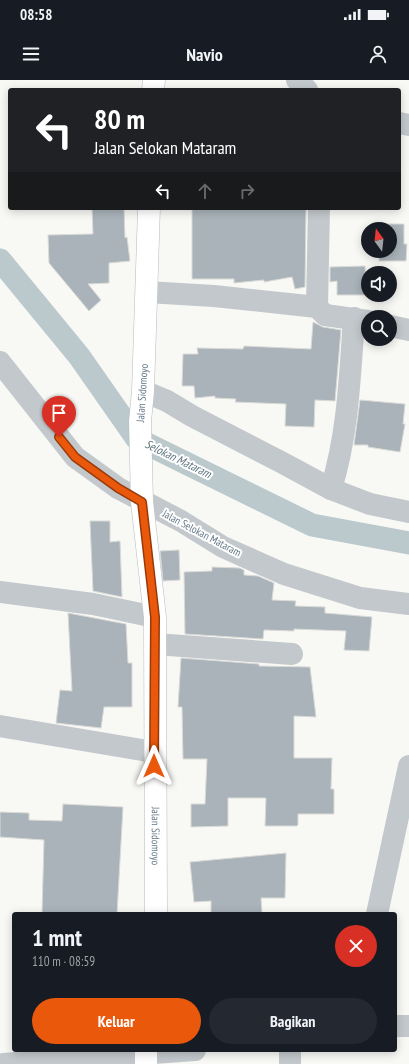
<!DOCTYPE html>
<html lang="id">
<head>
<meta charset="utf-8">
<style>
	body { margin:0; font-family:"PT Sans Narrow",sans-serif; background:#242831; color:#f1f3f6; height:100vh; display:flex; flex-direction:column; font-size:15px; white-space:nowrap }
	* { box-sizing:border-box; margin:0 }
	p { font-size:13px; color:#9ea1a6 }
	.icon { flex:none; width:22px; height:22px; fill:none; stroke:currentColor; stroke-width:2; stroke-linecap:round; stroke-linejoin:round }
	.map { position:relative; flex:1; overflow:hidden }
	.panel { position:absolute; left:12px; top:832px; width:385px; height:140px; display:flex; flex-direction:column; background:#171b24; border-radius:4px; box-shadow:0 2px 10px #0003 }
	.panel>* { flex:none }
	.guide { position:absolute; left:8px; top:8px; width:393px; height:122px; border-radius:4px; box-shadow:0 2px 10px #0003; background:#202124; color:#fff; overflow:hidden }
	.needle { width:26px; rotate:345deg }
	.fabs { position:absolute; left:361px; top:142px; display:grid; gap:8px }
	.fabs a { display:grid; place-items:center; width:36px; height:36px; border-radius:50%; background:#171b24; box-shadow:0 2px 10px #0003; font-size:20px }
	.pin { position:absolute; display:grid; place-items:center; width:34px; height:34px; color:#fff; margin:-41px -17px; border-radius:50% 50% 50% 0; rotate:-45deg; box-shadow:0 0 4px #0007 }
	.pin .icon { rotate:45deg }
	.me { position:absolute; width:44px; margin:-22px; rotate:0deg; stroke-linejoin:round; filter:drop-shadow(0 0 3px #0008) }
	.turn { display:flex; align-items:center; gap:14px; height:84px; padding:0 20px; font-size:18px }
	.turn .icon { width:52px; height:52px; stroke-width:2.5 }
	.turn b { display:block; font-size:28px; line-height:34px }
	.lanes { display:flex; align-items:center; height:38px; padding:0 20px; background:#0003; justify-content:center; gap:20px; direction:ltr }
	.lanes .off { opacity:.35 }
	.round { display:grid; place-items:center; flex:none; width:42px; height:42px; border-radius:21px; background:#242831 }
	.head { display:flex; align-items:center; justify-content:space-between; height:68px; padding:0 20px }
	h1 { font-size:24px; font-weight:600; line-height:30px }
	.button { display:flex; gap:8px; margin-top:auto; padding:8px 20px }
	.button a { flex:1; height:46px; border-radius:24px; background:#ea580c; color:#fff; font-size:16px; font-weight:600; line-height:46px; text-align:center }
	.button a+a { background:#242831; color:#f1f3f6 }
	.status { display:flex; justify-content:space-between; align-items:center; height:28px; padding:0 20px; background:#171b24; direction:ltr }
	.status svg { height:11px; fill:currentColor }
	header { display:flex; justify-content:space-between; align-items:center; height:52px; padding:0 20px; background:#171b24; font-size:18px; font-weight:600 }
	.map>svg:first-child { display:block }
</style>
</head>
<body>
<div class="status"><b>08:58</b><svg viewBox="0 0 49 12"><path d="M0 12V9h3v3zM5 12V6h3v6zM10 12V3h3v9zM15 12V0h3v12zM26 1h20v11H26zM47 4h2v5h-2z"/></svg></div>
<header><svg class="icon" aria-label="menu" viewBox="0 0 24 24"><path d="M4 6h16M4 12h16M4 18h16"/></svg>Navio<svg class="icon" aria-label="person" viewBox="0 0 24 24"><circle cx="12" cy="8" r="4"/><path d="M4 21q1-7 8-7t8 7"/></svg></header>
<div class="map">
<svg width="409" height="984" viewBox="0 0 409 984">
	<rect width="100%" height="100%" fill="#f8f8f5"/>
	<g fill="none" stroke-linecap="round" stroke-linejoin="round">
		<polyline stroke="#bbc8cc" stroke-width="23" points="0,180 79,276 137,359 312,445 409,463"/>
	</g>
	<g fill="#a9b3b9" stroke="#dadad7">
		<polygon points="92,128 124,128 125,158 127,157 130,181 109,183 109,203 88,204 101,220 89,231 49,183 48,155 93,154"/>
		<polygon points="192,128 306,128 305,207 295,209 292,197 264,202 264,200 234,203 234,199 192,199"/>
		<polygon points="378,144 404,144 404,164 407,164 406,181 379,181 379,171 390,171 390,149 378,149"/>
		<polygon points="365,186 366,215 337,215 337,201 330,202 330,187"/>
		<polygon points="313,242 323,247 341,250 335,321 315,320 314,347 285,346 286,324 235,322 236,319 215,318 215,316 195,318 194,306 182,306 183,274 198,274 197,268 243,269 244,266 311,269"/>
		<polygon points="360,320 405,324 403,344 405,344 400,372 368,367 368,365 354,365"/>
		<polygon points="90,441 110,441 110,462 120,461 122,517 93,511"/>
		<polygon points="179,470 180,500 163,501 160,471"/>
		<polygon points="212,487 239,488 244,490 244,495 258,496 274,503 272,520 296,521 295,526 325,527 325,533 372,537 369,571 344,570 346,551 294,549 294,551 264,550 263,559 185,554 184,492 212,491"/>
		<polygon points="68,533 126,544 128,583 132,583 132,627 104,627 101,648 56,643 60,610 72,611"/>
		<polygon points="181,578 259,584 259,586 310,587 316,637 294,636 294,678 332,678 331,709 334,709 334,734 298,734 298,745 297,746 265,746 266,718 228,718 228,746 191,747 191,724 205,724 207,679 183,679 182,627 178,627"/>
		<polygon points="63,724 123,727 117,834 42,834 44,760 0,757 0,732 29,733 29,740 62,741"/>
		<polygon points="286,773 285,818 261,818 262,834 211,834 211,821 194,822 190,782"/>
	</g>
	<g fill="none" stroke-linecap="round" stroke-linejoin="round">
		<defs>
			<g id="secondary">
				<polyline points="153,10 154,0"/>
				<path id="s1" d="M149,128L143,311L140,341L142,422L155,537L156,834"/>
				<polyline points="146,970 146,984"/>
			</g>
		</defs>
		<use href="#secondary" stroke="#b5bcc0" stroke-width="23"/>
		<g stroke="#c3c8cc" stroke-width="22">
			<polyline points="297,0 307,10"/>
			<polyline points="399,43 409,45"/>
			<polyline points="319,128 317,227 325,235 368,241"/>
			<polyline points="147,212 214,216 317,227"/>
			<polyline points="390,246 409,250"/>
			<polyline points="0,282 75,377 118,408 181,441 223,467 284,494 360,518 409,524"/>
			<polyline points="143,311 167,321 192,336 281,382 331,409 370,424 409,432"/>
			<path d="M331,409C348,354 350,296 354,238"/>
			<polyline points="0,512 93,524 155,537"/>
			<polyline points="155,564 292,574"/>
			<polyline points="0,646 154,672"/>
			<polyline points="377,834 409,686"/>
			<polyline points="395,946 409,946"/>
			<polyline points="290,970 290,984"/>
			<polyline points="3,984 195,970"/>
		</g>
		<use href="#secondary" stroke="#fff" stroke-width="22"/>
	</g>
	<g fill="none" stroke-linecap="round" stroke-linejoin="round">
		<defs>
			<polyline id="route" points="59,357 75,377 118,408 142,422 155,537 154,686"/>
		</defs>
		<use href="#route" stroke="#983908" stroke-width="10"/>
		<use href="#route" stroke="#ea580c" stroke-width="7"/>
	</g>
	<g text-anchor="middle" stroke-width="4" stroke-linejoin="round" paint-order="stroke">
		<g font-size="11" fill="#657988" stroke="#fff">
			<text transform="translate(142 313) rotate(-86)" y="4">Jalan Sidomoyo</text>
			<text transform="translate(202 453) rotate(28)" y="4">Jalan Selokan Mataram</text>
			<text dy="4" stroke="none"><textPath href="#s1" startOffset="629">Jalan Sidomoyo</textPath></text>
		</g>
		<g font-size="12" font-style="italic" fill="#5c757d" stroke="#fff">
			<text transform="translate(178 379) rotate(26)" y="4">Selokan Mataram</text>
		</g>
	</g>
</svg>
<div class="fabs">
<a><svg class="needle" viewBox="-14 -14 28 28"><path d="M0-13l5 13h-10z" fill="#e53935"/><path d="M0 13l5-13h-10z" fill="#9ea1a6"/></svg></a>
<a><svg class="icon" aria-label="sound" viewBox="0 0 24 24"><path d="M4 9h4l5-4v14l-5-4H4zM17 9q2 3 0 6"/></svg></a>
<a><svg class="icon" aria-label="search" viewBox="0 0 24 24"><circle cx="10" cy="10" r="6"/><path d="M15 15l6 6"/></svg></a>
</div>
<div class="pin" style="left:59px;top:357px;background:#d93025"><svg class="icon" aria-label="arrive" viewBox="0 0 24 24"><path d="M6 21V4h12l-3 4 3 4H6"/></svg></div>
<svg class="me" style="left:154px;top:686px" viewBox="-20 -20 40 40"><path d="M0-17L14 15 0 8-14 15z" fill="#ea580c" stroke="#fff" stroke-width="4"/></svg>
<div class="guide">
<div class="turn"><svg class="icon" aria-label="left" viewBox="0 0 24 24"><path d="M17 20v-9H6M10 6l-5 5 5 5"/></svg><div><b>80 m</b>Jalan Selokan Mataram</div></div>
<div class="lanes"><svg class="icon" aria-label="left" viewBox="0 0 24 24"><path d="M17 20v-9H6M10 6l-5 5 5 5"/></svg><svg class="icon off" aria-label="ahead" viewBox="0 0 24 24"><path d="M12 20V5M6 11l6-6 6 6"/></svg><svg class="icon off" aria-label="right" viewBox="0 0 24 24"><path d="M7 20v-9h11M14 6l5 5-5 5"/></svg></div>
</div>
<section class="panel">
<div class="head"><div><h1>1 mnt</h1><p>110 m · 08:59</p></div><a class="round" style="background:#d93025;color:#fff"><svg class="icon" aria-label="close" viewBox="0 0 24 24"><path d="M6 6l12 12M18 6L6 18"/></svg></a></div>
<div class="button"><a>Keluar</a><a>Bagikan</a></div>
</section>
</div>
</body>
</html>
